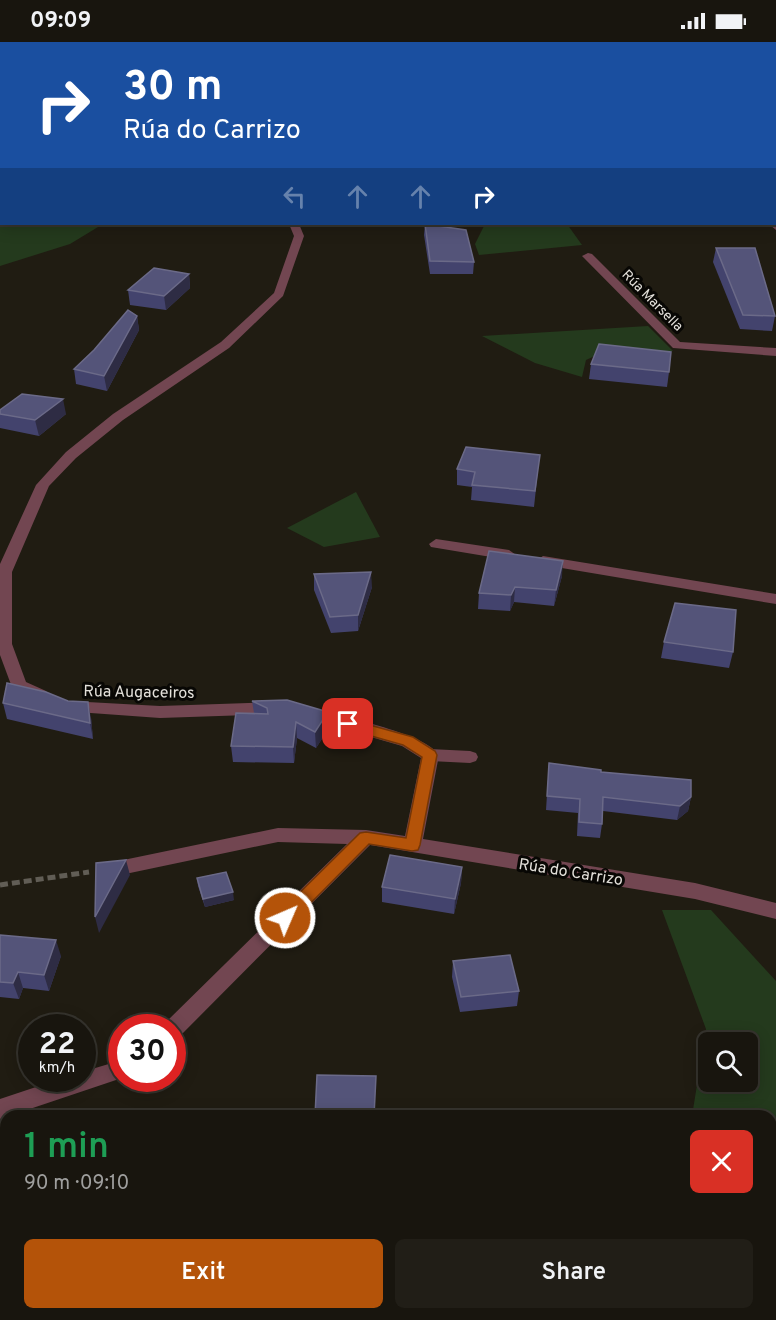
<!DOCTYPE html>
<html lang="en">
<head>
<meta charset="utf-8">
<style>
	body { margin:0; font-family:Overpass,sans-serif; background:#211e17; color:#f1f3f6; height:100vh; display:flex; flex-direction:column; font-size:22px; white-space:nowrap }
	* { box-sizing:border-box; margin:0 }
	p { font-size:20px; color:#9f9f9e }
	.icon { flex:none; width:33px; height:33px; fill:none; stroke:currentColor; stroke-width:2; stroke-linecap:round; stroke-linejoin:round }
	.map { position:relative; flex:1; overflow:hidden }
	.drawer { position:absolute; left:0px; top:1068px; width:777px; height:210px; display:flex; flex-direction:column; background:#18150e; border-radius:18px 18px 0 0; box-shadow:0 3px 15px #0003,0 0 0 2px #36342e }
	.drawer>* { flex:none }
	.guide { position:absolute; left:0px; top:0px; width:777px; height:183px; box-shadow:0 3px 15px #0003,0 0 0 2px #36342e; background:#1a4fa0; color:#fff; overflow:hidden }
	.tools { position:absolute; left:698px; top:990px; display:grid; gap:12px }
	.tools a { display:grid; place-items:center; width:60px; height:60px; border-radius:9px; background:#18150e; box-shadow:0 3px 15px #0003,0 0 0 2px #36342e; font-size:30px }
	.speed { position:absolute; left:18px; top:972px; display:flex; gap:12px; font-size:30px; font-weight:700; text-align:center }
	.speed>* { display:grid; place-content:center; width:78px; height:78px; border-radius:50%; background:#18150e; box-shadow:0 3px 15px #0003,0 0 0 2px #36342e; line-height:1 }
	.speed small { font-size:15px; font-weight:400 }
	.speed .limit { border:9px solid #d22; background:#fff; color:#111 }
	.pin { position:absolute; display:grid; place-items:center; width:51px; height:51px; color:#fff; margin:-26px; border-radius:12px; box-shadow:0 3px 9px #0006 }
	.me { position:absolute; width:66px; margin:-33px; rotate:45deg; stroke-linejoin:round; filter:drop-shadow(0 0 4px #0008) }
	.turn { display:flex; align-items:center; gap:21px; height:126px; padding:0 24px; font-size:27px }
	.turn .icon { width:78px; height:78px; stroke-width:2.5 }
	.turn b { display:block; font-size:42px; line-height:51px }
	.lanes { display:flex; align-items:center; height:57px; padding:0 24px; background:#0003; justify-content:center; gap:30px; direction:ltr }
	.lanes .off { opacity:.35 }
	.round { display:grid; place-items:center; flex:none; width:63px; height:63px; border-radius:9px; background:#211e17 }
	.summary { display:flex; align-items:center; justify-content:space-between; height:102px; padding:0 24px }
	h1 { font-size:36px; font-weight:600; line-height:45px; color:#1e9e55 }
	.button { display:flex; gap:12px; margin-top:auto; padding:12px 24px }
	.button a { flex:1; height:69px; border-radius:9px; background:#b45309; color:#fff; font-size:24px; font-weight:600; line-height:69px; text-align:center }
	.button a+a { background:#211e17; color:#f1f3f6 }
	.status { display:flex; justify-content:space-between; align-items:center; height:42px; padding:0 30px; background:#18150e; direction:ltr }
	.status svg { height:16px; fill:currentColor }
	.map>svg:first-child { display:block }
</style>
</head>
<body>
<div class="status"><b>09:09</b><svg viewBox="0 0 49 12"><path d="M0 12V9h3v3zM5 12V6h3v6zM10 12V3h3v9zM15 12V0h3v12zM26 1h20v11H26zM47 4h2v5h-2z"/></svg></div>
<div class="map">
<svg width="776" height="1278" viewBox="0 0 776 1278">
	<rect width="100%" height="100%" fill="#201c12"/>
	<g fill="#243a1d" fill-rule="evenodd">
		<polygon points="0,0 176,1 2,2 2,182 103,182 70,202 0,224"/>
		<polygon points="485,182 567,182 582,203 479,213 475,202"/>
		<polygon points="648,284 673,309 599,312 586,318 582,335 535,321 482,294"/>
		<polygon points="356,450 380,495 324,505 287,486"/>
		<path d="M662,868H711L776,939V1278H717L713,1272H771V1074H692L706,987ZM747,1000V1040H708V1000Z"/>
	</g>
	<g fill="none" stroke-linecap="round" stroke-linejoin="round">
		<polyline stroke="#615d55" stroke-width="5" stroke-dasharray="8 4" stroke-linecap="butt" points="0,843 89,830"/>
		<polygon fill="#724651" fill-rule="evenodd" points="430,707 470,709 476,711 478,715 476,719 470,721 430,719 424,717 422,713 424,709"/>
		<g fill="#724651" fill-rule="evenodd">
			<rect x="289" y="0" width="8" height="2"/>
			<polygon points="493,0 511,0 491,2"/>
			<polygon points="599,0 625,0 627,2 600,2"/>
			<rect x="760" y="0" width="8" height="2"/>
			<polygon points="776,179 776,188 769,182 776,182"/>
			<polygon points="289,182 299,182 304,194 283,254 229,306 123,378 76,416 49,444 12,530 12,602 26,640 46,649 48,653 46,657 40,659 13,648 0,613 0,522 36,443 66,410 113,372 221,300 274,251 294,194"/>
			<polygon points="588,211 592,212 680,300 776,306 776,314 673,306 584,216 582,214"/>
			<polygon points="436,497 509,508 516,513 509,518 431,505 429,502"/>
			<polygon points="543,514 776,552 776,562 538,522 536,519"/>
			<polygon points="69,659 160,664 274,660 280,662 282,666 280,670 274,672 160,676 63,669 61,665 63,661"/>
			<path d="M308,665C335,673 426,691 439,713L423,797L695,841L776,861V877L695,857L370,803L179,995L172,997V986H163L165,981L347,802L278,800L111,835L104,832L102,827L104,822L278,786L366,788L405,794L421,716L402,704L302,675L300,671L302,667Z"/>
			<polygon points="122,1018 122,1036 0,1077 0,1057 63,1036 82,1036 82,1030"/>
		</g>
	</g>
	<g fill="#43436d">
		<polygon points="425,182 474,220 473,232 430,232 424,193"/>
		<polygon points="716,206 775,274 772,289 740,287 713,220"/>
		<polygon points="189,232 190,246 166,268 130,263 128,248"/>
		<polygon points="137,274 139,288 107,349 76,342 74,327"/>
		<polygon points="591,322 669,330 667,345 589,337"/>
		<polygon points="0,368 66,372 39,394 0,386"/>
		<polygon points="457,427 538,428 534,465 471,458 472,445 457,443"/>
		<polygon points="314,532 372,545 358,589 331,591 314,548"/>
		<polygon points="562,534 554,564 514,560 510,569 478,567 479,551"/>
		<polygon points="664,600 733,610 729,626 661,616"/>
		<polygon points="252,659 328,670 329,686 316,706 297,696 294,721 233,720 231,704 254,671"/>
		<polygon points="3,661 91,676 93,697 7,677"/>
		<polygon points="549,721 601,730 691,755 688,769 677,778 603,769 602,782 600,796 577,794 578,771 546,768"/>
		<polygon points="462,825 461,841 454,872 382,860 382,845"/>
		<polygon points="197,836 234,858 205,865 198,844"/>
		<polygon points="0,893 61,914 49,949 23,946 19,957 0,955"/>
		<polygon points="453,919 519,949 517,964 460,970 452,935"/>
		<rect x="0" y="1122" width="6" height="69"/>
	</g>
	<g fill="#2e2c44">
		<polygon points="189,232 190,246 166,268 164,254"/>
		<polygon points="137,274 139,288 107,349 104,334"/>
		<polygon points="63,357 66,372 39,394 35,378"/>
		<polygon points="563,519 562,534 554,564 556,548"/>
		<polygon points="371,530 372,545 358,589 358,573"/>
		<polygon points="515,545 514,560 510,569 511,553"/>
		<polygon points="88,660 91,676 93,697 90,681"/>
		<polygon points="328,670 329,686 316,706 315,690"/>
		<polygon points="296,680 297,696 294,721 293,705"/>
		<polygon points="691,755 688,769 677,778 680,764"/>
		<polygon points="126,818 130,833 99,891 95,875"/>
		<polygon points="462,825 461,841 454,872 455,857"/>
		<polygon points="233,850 234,858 205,865 203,857"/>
		<polygon points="56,898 61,914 49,949 44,933"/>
		<polygon points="18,930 23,946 19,957 13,941"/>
	</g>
	<g fill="#545479" stroke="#6b6a88" stroke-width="1.5">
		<rect x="236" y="0" width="22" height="2"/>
		<polygon points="398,0 422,0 422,2 399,2"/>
		<polygon points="425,182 466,188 474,220 430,219"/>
		<polygon points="716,206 755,206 775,274 743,273"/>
		<polygon points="154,226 189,232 164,254 128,248"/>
		<polygon points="128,268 137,274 104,334 74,327 94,308"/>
		<polygon points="599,302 671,310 669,330 591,322"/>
		<polygon points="22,352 63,357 35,378 0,372 0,368"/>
		<polygon points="466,405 540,413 535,449 472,443 475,430 457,427"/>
		<polygon points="489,509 563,519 556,548 515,545 511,553 479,551"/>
		<polygon points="371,530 358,573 330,575 314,532"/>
		<polygon points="675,561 736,568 733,610 664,600"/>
		<polygon points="7,641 46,650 68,659 88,660 90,681 3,661"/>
		<polygon points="287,658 328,670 315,690 296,680 293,705 231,704 236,671 268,672 267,666 252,659"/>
		<polygon points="549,721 601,728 601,730 691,738 691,755 680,764 603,755 602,782 579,780 580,757 547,754"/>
		<polygon points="390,813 462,825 455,857 382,845"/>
		<polygon points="126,818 95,875 96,821"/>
		<polygon points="226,830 233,850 203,857 197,836"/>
		<polygon points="0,893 56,898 44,933 18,930 13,941 0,940"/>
		<polygon points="510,913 519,949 461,955 453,919"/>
		<polygon points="317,1033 376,1034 374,1074 315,1074"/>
		<rect x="0" y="1122" width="6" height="56"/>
	</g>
	<polygon fill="#b45309" stroke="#753606" stroke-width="1.5" points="348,677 413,695 435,709 437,713 420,803 418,808 412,809 369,802 291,881 285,882 279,881 277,876 279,871 360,791 366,790 406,796 422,715 403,703 343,686 341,682"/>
	<g text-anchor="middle" stroke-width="6" stroke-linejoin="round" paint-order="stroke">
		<g font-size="14" fill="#e3e0da" stroke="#080704">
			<text transform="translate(653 258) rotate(45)" y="5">Rúa Marsella</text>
		</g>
		<g font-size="16" fill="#e3e0da" stroke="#080704">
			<text transform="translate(139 649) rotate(1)" y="6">Rúa Augaceiros</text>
			<text transform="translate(571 829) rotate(9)" y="6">Rúa do Carrizo</text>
		</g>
	</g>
</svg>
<div class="tools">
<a><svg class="icon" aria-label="search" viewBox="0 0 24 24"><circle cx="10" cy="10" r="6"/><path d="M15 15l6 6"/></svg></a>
</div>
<div class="speed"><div>22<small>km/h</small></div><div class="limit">30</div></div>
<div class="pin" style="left:348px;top:682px;background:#d93025"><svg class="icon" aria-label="arrive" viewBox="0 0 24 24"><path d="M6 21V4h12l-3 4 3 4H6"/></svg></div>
<svg class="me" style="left:285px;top:876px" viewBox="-20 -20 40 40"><circle r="17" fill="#b45309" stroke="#fff" stroke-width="3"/><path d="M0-11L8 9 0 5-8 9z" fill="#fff"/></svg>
<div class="guide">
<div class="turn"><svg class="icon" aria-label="right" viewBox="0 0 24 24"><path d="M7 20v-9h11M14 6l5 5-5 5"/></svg><div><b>30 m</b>Rúa do Carrizo</div></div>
<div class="lanes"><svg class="icon off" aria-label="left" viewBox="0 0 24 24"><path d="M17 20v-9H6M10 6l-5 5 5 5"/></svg><svg class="icon off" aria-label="ahead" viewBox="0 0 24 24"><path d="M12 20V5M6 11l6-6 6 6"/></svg><svg class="icon off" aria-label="ahead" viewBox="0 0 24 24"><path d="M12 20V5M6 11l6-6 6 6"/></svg><svg class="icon" aria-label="right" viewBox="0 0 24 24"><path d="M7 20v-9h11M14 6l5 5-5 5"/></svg></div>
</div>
<section class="drawer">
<div class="summary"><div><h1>1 min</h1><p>90 m · 09:10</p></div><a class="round" style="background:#d93025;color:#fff"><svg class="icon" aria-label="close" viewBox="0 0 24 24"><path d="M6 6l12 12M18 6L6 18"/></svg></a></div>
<div class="button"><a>Exit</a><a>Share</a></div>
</section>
</div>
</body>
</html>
